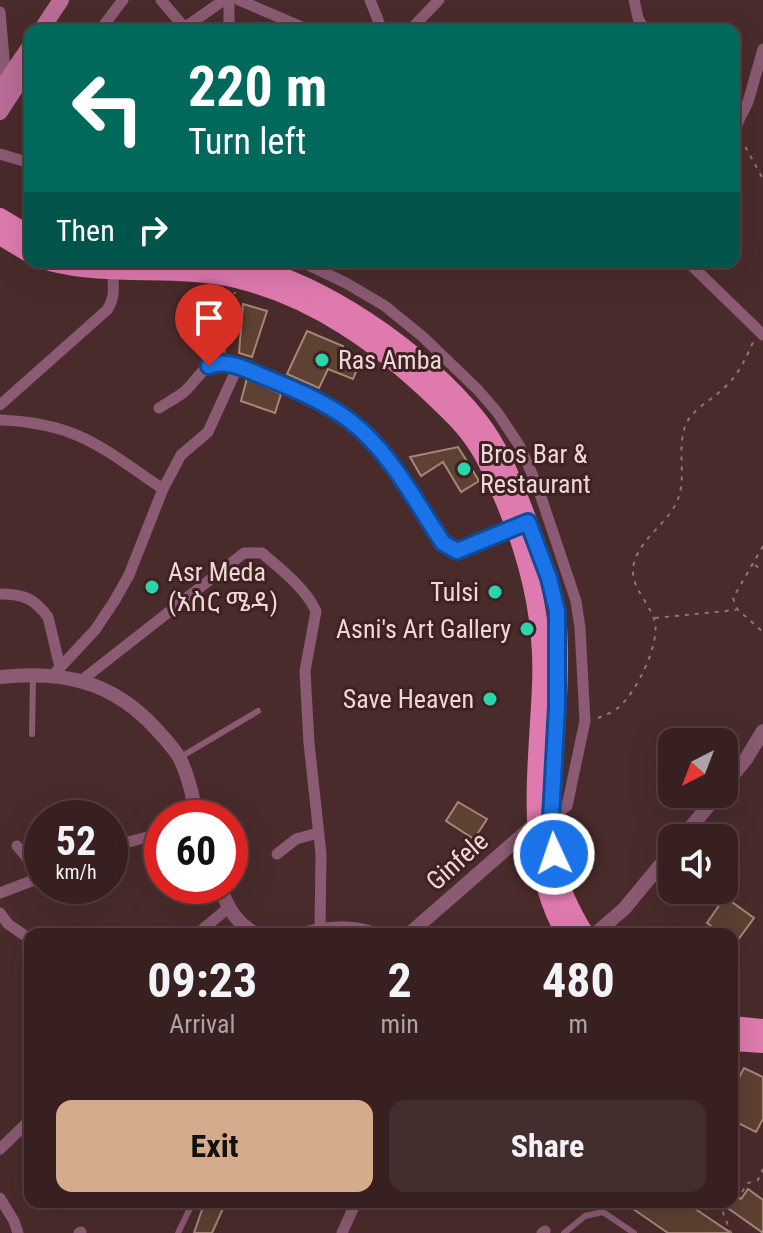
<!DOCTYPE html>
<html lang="en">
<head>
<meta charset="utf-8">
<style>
	body { margin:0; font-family:"Roboto Condensed","Noto Sans Ethiopic",sans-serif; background:#432d2d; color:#f1f3f6; height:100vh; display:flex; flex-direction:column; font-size:30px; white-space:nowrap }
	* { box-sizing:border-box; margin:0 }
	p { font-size:26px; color:#aba3a5 }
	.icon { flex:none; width:44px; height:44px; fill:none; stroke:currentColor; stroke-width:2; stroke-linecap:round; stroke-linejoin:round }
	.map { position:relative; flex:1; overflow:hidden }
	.side { position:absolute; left:24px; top:928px; width:714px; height:280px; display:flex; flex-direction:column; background:#382020; border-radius:16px; box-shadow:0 8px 32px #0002,0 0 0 2px #523e3e }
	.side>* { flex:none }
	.banner { position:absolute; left:24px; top:24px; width:716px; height:244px; border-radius:16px; box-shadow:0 8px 32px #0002,0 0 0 2px #523e3e; background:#00695c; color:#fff; overflow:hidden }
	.needle { width:52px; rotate:222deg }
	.tools { position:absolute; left:658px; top:728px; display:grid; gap:16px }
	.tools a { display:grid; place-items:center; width:80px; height:80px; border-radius:16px; background:#382020; box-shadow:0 8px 32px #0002,0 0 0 2px #523e3e; font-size:40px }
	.speed { position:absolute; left:24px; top:800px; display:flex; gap:16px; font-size:40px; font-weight:700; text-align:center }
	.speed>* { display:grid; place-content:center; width:104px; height:104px; border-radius:50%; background:#382020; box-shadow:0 8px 32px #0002,0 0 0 2px #523e3e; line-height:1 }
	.speed small { font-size:20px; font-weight:400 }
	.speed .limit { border:12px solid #d22; background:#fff; color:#111 }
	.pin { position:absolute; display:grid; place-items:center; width:68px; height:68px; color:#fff; margin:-82px -34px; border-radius:50% 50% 50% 0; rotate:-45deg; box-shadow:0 0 8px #0007 }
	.pin .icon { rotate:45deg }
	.me { position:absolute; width:88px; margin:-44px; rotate:357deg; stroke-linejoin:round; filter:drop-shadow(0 0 6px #0008) }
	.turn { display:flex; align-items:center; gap:28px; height:168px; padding:0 32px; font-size:36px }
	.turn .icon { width:104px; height:104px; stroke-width:2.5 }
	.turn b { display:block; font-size:56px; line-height:68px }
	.then { display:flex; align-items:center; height:76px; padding:0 32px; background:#0003; gap:16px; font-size:30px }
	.eta { display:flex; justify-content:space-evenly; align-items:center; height:136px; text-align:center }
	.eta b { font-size:48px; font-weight:700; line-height:56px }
	.cta { display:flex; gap:16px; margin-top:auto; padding:16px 32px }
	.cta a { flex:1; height:92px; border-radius:16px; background:#d6ab8b; color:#111; font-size:32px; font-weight:700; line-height:92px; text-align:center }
	.cta a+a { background:#432d2d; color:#f1f3f6 }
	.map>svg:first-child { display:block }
</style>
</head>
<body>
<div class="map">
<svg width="763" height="1233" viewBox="0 0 763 1233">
	<rect width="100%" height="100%" fill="#4a2b2b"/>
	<g fill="#5d4132" stroke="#a68675" stroke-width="2">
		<polygon points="243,304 267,311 252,357 239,353"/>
		<polygon points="307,331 343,346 341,354 359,365 353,379 328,369 319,388 287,374"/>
		<polygon points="247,378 281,394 275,413 241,401"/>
		<polygon points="458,447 479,481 461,492 443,462 421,476 410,457"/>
		<polygon points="458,802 487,819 474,839 446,821"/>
		<polygon points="725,897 754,918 732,948 732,934 723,934 707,923"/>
		<polygon points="744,1068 763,1077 763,1119 756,1132 732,1120 732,1091"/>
		<polygon points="748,1189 763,1200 763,1233 725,1206 732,1202 734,1194 741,1199"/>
		<polygon points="208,1202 226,1202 212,1233 194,1233 204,1204"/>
		<polygon points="623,1202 685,1202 731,1233 668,1233"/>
	</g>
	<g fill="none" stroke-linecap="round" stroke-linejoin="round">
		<g stroke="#907574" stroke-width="2" stroke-dasharray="4 6" stroke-linecap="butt">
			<polyline points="738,140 746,148 763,179"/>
			<polyline points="224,353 235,292"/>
			<polyline points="763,546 733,598 737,609 763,632"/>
			<polyline points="755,565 763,571"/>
			<polyline points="655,618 736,610"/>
			<path d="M598,718C605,715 613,712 619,707C636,693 662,641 654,619C648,601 628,584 634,563C641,537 669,523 678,499C688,473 673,439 691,416C700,405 714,398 724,388C738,376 746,358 753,342"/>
			<polyline points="732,1192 742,1192 748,1183 758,1180 763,1169"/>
			<polyline points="724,1202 722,1210 731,1233"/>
		</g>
		<g stroke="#8b5a73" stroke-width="6">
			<polyline points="32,734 33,677"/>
			<polyline points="179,758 258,711"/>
			<polyline points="178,1233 193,1202"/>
			<polyline points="564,1233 585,1216 603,1212 634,1233"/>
		</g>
		<g stroke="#8b5a73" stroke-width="11">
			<polyline points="161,0 184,27"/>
			<polyline points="239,0 309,30"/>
			<polyline points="370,0 382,30"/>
			<polyline points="634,0 638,18 644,30"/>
			<polyline points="0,12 6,81"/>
			<polyline points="100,30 123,0"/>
			<polyline points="181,30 224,0"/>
			<polyline points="229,30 229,0"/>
			<polyline points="410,30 439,0"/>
			<polyline points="734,130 748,102 763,49"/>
			<polyline points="0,154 30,163"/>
			<polyline points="302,262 346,283 385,306 423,337 478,390 497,412 519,445 537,485 576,601 580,628 585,721 567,806 551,817"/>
			<polyline points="688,262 763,335"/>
			<path d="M0,405L107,310C117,296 112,283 113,268"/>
			<path d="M159,408C167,403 176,398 184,392C194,384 203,366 216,363C234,359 257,374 273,381C312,397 353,415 380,450C404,480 424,532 457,551L520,526"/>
			<path d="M0,420C78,423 102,448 163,489"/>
			<path d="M0,594C23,594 34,598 48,617L60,667"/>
			<polyline points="53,675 95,630 115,600 129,575 163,489 181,455 208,432 238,366"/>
			<path d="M82,680L244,553H262C282,570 305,588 316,611L305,671L309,743L321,854L320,928"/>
			<polyline points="17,846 42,875"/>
			<polyline points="110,847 162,833"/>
			<polyline points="277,854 296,839 318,833"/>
			<polyline points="0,893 42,877"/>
			<polyline points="0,913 8,924 30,939"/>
			<polyline points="197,934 228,908"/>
			<polyline points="0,1149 30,1120"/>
			<polyline points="0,1198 14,1221 18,1233"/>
			<polyline points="79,1233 81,1232"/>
			<polyline points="342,1233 356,1202"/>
			<polyline points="542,1233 545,1231"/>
		</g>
		<g stroke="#8b5a73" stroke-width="14">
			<path d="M0,677C62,670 113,681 157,730C165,739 174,748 180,759C189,777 193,798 197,818"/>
			<polyline points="724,786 746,759 763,731"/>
			<polyline points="682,838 718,794"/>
			<path d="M220,886C227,907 236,923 256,934"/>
			<path d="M303,934C325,927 353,926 375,934"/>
			<polyline points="409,934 536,823 543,821"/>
			<polyline points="595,934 624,909 672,851"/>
		</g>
		<g stroke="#ba6c95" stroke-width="16">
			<polyline points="41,30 61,0"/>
			<polyline points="0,90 30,46"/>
			<polyline points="0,112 30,66"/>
		</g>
		<g stroke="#df7aaf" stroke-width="18">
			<polyline points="0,217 30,235"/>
			<polyline points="0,236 30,254"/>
			<path d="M50,262C111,278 175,265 236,279C314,298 379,344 436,399C447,410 460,421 469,434C484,453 493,475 503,498C529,558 544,619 541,685C538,767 522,860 565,934"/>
			<path d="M228,262C316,275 425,352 480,422C504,453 518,495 532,531C541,557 554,585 557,613C562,668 556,727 553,783C552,810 548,841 555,868C561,890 573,914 585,934"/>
			<polyline points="732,1025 763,1028"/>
			<polyline points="732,1042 763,1044"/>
		</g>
	</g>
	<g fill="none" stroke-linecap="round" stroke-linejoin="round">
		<defs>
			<path id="route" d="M209,366C228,358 249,371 267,378C296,390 325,402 349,420C390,451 415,501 443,543L457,551L528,522L549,578L557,611V706L551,818L554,854"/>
		</defs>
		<use href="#route" stroke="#114b97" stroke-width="20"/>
		<use href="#route" stroke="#1a73e8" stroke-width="14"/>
	</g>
	<g fill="#2ad5ac" stroke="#3f2121" stroke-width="3">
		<circle cx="322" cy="360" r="8"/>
		<circle cx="464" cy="469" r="8"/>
		<circle cx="152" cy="587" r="8"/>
		<circle cx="495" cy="592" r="8"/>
		<circle cx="527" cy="629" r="8"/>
		<circle cx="490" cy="699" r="8"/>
	</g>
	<g text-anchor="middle" stroke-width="6" stroke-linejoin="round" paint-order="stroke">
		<g font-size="26" fill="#edd8d7" stroke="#3f2121" text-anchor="start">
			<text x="338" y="369">Ras Amba</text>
			<text x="480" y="463">Bros Bar &amp;<tspan x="480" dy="30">Restaurant</tspan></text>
			<text x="168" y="581">Asr Meda<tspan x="168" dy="30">(አስር ሜዳ)</tspan></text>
			<text x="479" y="601" text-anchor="end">Tulsi</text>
			<text x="511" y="638" text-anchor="end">Asni's Art Gallery</text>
			<text x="474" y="708" text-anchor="end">Save Heaven</text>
		</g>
		<g font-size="26" fill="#edd8d7" stroke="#3f2121">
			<text transform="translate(457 861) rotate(-42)" y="9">Ginfele</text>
		</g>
	</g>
</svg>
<div class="tools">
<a><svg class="needle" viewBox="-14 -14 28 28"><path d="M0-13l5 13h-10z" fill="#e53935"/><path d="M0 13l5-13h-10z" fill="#aba3a5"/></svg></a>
<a><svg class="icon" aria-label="sound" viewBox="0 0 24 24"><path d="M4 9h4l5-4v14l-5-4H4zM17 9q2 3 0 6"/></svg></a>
</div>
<div class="speed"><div>52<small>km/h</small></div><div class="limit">60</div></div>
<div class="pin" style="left:209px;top:366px;background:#d93025"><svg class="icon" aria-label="arrive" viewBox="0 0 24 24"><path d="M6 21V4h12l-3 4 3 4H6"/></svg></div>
<svg class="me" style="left:554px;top:854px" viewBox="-20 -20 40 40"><circle r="17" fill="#1a73e8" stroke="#fff" stroke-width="3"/><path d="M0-11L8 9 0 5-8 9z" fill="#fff"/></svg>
<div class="banner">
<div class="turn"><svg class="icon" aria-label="left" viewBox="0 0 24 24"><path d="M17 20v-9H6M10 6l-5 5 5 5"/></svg><div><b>220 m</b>Turn left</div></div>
<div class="then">Then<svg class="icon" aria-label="right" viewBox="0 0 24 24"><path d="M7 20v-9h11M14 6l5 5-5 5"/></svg></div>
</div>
<section class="side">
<div class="eta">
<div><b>09:23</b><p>Arrival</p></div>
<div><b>2</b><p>min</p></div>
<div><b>480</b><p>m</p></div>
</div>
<div class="cta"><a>Exit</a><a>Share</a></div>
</section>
</div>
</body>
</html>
